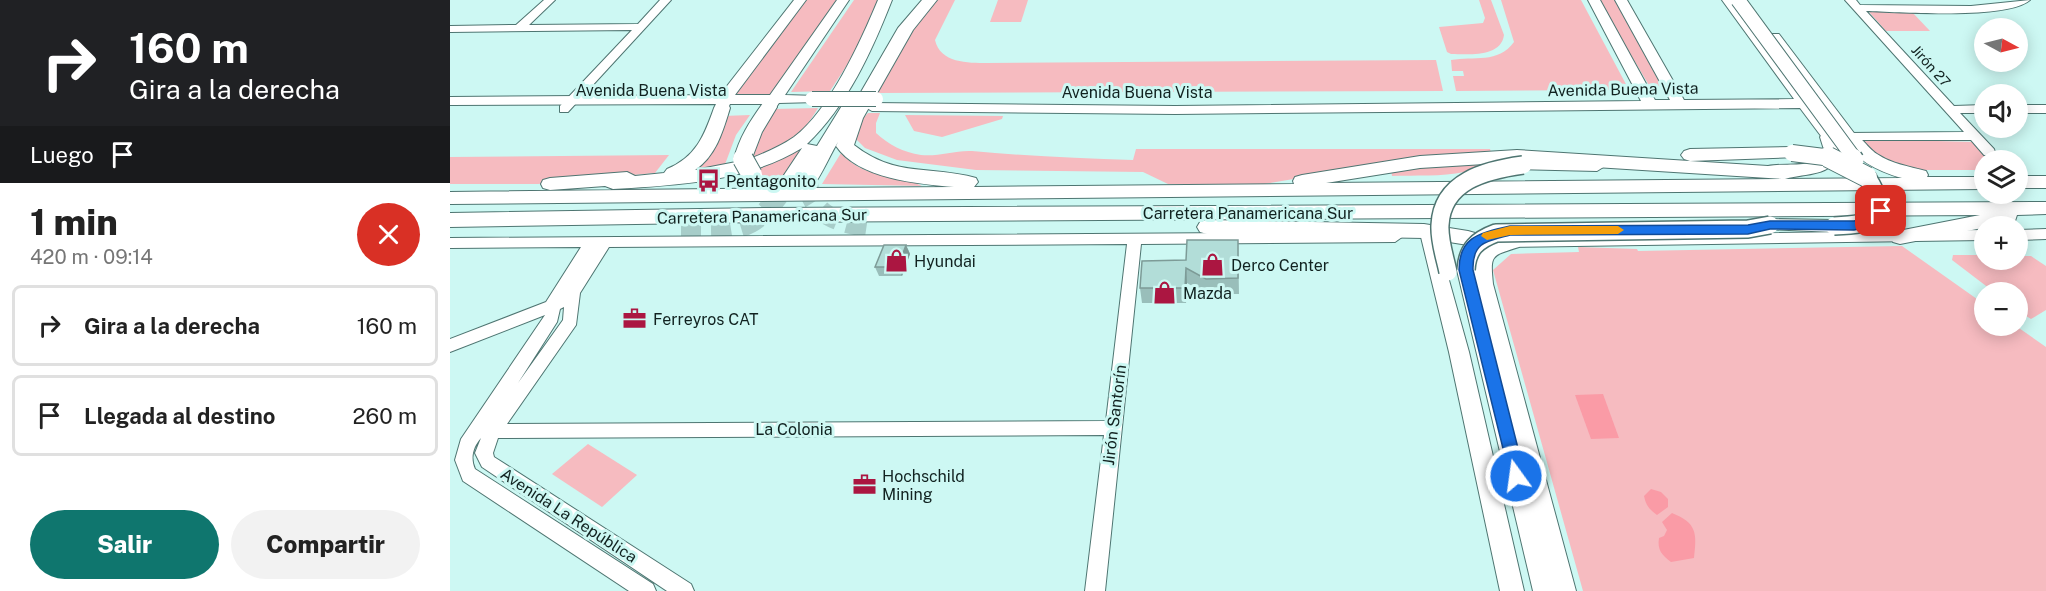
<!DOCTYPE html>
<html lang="es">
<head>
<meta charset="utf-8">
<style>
	body { margin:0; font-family:"Public Sans",sans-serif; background:#f2f2f2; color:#222; height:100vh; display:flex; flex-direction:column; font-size:22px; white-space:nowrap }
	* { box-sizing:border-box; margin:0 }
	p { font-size:20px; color:#767676 }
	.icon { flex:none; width:33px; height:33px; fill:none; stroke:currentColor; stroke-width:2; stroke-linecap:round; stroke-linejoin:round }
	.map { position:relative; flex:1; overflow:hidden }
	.sheet { display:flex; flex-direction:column; background:#fff; width:450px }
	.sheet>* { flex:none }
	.guide { background:#202124; color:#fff; overflow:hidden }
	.needle { width:39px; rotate:97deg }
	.fabs { position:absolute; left:1524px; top:18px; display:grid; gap:12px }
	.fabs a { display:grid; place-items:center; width:54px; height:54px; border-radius:50%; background:#fff; box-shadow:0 3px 15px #0003; font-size:30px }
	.pin { position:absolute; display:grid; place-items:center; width:51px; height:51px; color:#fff; margin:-26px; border-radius:12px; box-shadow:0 3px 9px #0006 }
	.me { position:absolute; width:66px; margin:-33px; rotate:346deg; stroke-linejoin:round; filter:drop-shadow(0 0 4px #0008) }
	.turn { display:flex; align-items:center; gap:21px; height:126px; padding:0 30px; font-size:27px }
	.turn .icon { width:78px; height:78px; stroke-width:2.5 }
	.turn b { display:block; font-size:42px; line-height:51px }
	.then { display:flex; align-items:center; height:57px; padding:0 30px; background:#0003; gap:12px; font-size:22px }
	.round { display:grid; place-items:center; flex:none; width:63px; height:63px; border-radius:32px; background:#f2f2f2 }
	.headline { display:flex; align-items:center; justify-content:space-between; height:102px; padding:0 30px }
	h1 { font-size:36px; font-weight:800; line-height:45px }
	.cta { display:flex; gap:12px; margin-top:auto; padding:12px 30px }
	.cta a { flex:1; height:69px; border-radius:36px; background:#0f766e; color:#fff; font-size:24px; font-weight:800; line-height:69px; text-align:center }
	.cta a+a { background:#f2f2f2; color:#222 }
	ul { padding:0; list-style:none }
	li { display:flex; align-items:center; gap:18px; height:81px; margin:0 12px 9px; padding:0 18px; border:3px solid #e0e0e0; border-radius:9px }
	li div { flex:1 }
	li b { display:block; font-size:22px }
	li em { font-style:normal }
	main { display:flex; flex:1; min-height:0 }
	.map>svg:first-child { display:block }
</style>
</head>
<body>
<main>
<section class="sheet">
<div class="guide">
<div class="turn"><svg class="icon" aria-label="right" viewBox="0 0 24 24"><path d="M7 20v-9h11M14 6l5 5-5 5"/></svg><div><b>160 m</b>Gira a la derecha</div></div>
<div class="then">Luego<svg class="icon" aria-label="arrive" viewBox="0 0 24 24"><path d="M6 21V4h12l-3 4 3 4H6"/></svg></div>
</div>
<div class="headline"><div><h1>1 min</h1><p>420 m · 09:14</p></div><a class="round" style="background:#d93025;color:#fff"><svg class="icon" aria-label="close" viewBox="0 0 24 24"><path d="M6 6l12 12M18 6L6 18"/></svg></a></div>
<ul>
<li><svg class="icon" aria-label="right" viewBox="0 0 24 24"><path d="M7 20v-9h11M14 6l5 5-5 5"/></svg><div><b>Gira a la derecha</b></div><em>160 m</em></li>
<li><svg class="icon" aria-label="arrive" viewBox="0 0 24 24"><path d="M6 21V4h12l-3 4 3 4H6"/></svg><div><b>Llegada al destino</b></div><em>260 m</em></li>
</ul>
<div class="cta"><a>Salir</a><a>Compartir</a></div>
</section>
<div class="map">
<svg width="1596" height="591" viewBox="0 0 1596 591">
	<rect width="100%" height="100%" fill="#cdf8f3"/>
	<g fill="#f6bbc0">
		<polygon points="354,0 388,0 321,96 283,97"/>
		<polygon points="404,0 430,0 420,30 380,91 341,92"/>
		<path d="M485,0H505L485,40C490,63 518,63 537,63L986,60L993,91L425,93L464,24Z"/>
		<polygon points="548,0 578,0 571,22 540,22"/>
		<path d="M1029,0H1041L1054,35C1051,58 1017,54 1001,54L997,52L989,27L1033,23L1035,18Z"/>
		<path d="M1051,0H1131L1178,88L1174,90L1006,91L1003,76H1014L1013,71H1002L1001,60C1024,56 1048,64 1064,42Z"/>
		<polygon points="1148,0 1167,0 1215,86 1200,87"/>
		<polygon points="1419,12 1462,12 1480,31 1436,31"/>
		<path d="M368,108C350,139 335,146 303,159L305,135L322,109Z"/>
		<path d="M418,113H430L426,123V133C439,145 453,152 471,155C488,157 505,150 522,151C575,156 629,158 683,160L686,149H1040L1041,152L920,166L808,185L718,184L693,172L526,170L447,160L415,148L405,138L408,124Z"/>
		<polygon points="300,115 286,135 274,167 236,174 273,116"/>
		<polygon points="455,115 553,116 552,119 492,137 464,131"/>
		<path d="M360,137L331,181C319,181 312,177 306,166Z"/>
		<polygon points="1411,139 1526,142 1535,151 1548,151 1556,160 1534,160 1534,170 1455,170 1431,161"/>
		<path d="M391,153C415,180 443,172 472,186L372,184Z"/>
		<polygon points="219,155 205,173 88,184 0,184 0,157"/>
		<path d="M1050,162C1038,164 1026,169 1014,172C992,177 965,175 942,176L941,169Z"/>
		<polygon points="1452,246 1534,304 1534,326 1566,326 1596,347 1596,591 1133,591 1043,270 1061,254 1129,252 1128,247 1187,249 1188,251"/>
		<polygon points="1503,255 1534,255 1534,260 1568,260 1568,256 1581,256 1596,266 1596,310 1581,319 1568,311 1568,292 1544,292 1502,260"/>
		<polygon points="138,444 187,475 152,507 102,474"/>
	</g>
	<g fill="#fa9ba6">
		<polygon points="1153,394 1169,438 1141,439 1125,395"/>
		<path d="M1201,489L1211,492L1218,499V507L1207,515C1200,510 1196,506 1194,496Z"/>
		<path d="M1222,513C1247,523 1247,533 1244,558L1221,562C1212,555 1207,550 1209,538L1214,536L1217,530L1212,522Z"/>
	</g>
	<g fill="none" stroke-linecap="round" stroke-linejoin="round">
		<g stroke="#a7cdc9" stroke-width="20" stroke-dasharray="20 10" stroke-linecap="butt">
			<path d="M358,183C361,215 389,223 417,227"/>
			<path d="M231,231C291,231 304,234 339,181"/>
		</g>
		<defs>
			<g id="minor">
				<polygon points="94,0 105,0 79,25 188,24 210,0 221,0 118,112 110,112 110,106 182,30 0,32 0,26 66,25"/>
				<path d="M1395,0H1406L1410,5L1521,6L1580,0C1557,20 1450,12 1416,11L1504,106L1534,105V113H1510L1544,149L1545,152L1544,155H1534L1521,140H1395L1393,137L1395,134L1399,133L1514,132Z"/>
				<rect x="1568" y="105" width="28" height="8"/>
				<polygon points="1596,229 1596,239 1568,240 1568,230"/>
				<polygon points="1534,230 1534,240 1053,247 1046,242 1053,237"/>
				<path d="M945,232L952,237L945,242L691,244L655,591H635L654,435L48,438L43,453L44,457L241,584L244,591H217L32,467L25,453L31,438C23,447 20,458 25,469L203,584L206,591H179L13,481L5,460L11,439L95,315L0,352V339L96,302L131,247L0,248V238ZM677,244L656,421L57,424L126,325L130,293L159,247ZM114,307L113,320L68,383L107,322L110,309Z"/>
			</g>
			<g id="major">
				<polygon points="344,0 356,0 285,95 320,95 387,0 399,0 335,95 367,96 369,99 367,102 329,103 325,109 315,109 313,106 314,104 280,104 277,110 267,110 266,104 0,105 0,97 270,95"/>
				<polygon points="1138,0 1150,0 1205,100 1220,100 1165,0 1177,0 1234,100 1344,99 1272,0 1284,0 1358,99 1363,99 1317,37 1319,34 1329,34 1407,137 1399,142 1394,140 1369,107 1365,107 1387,137 1384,140 1374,140 1350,108 725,114 422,111 415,107 422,103 725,106 1191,101"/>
				<polygon points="1073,160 1147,161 1155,166 1147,171 1067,169 1065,165"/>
				<polygon points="1320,219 1384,220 1390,222 1392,226 1390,230 1384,232 1314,229 1312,225 1314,221"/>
				<polygon points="979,231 985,233 987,237 1019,352 1074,591 1050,591 999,352 971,237 973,233"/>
				<path d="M1063,237L1069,239L1072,243L1069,247C1041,256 1040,254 1043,284L1126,591H1083L1007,270L1010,266L1016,264L1024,269C1022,245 1045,242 1063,237Z"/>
			</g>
			<g id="highway">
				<path d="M428,0H442C422,51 397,106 357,144L367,146L393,104H404L448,28L472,0H487L463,30L413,118L404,145C446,178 480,165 526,178L528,182L524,187L844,184L843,181L845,177L852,175L970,156L1067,150L1318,166C1337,162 1360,170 1375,153L1370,137L1373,133H1385L1393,153C1377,178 1359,172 1335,179L1452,178C1426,171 1405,159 1390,137L1393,133C1408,129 1415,146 1427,154C1442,164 1458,166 1476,171L1478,175L1477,177H1534V189L0,204V192L355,188L349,183L351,177L346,185H332L330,181L352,148C297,182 226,185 163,189L155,186L100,190L93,188L91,184L93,180L100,178L177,172L185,176L214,173L217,169C246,157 254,136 264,108L266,104H278L280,108C273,131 266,156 245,170L286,162L284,159C289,138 300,121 313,103H325L327,107L312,132L302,158C317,152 331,146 344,137C379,111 411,41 428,0ZM388,142L386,146C408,179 469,184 504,187L361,188C367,185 382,151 388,142ZM1067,162L1332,179L876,183L970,168Z"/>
				<polygon points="1342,147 1348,149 1351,153 1348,157 1240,161 1234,159 1231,155 1234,151 1240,149"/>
				<rect x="1568" y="176" width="28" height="12"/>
				<polygon points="1596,202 1596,214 1567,215 1565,221 1558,223 1450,244 1443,242 1440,237 1443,232 1530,215 315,222 0,227 0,213 315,208"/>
				<polygon points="757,220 974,224 1018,231 1025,233 1028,238 1025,243 1018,245 974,238 757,234 750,232 747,227 750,222"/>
			</g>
		</defs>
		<use href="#minor" stroke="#4e7571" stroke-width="2"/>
		<use href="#major" stroke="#4e7571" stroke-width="2"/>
		<use href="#highway" stroke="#4e7571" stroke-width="2"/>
		<use href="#minor" fill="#fff" fill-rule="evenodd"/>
		<use href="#major" fill="#fff" fill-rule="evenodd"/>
		<use href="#highway" fill="#fff" fill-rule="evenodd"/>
		<defs>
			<g id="major-bridge-far1">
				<polyline points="1288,0 1404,158"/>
				<polyline points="362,99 426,99"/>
			</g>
			<g id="major-bridge">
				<polyline points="1403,157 1405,160"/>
				<path d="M1384,226C1427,224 1443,220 1417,177"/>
				<path d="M1016,270C1017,249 1027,240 1046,233L1298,229L1320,225"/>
				<path d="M998,272C995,257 989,241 990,225C992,181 1036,170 1073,165"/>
			</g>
			<polyline id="highway-bridge-far1" points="1342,153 1382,158"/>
			<g id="highway-bridge">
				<polyline points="1378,157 1417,177"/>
				<polyline points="293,159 302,175"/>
			</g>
		</defs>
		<use href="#major-bridge-far1" stroke="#4e7571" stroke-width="16" stroke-linecap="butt"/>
		<use href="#major-bridge" stroke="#4e7571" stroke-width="20" stroke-linecap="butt"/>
		<use href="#highway-bridge-far1" stroke="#4e7571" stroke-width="18" stroke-linecap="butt"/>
		<use href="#highway-bridge" stroke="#4e7571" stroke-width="22" stroke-linecap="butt"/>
		<use href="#major-bridge-far1" stroke="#fff" stroke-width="14"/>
		<use href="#major-bridge" stroke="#fff" stroke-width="17"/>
		<use href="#highway-bridge-far1" stroke="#fff" stroke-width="16"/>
		<use href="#highway-bridge" stroke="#fff" stroke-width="20"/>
	</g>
	<g fill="#99beba">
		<polygon points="788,240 789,294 756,294 737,283 736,303 692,303 690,288 736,260"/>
		<polygon points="456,245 460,254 452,276 429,276 425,267"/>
	</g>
	<g fill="#7d9b97">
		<polygon points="456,245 460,254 452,276 448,267"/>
		<polygon points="736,268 737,283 736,303 735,288"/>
	</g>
	<g fill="#b2ddd8" stroke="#7d9b97" stroke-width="1.5">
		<polygon points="737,240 788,240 788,278 756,279 736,268 735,288 690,288 692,261 736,260"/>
		<polygon points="434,245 456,245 448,267 425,267"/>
	</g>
	<path fill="#1a73e8" stroke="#114b97" stroke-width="1.5" d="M1431,207L1437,211L1426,225L1404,230L1320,229L1298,234L1060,235C1037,241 1022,242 1023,270L1075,476L1072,481L1066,483L1061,481L1009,270C1009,235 1032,233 1060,226L1298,225L1320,221H1404L1418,218L1427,208Z"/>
	<polygon fill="#f59e0b" points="1060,226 1168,226 1174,230 1168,234 1060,235 1037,240 1031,236 1033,233"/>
	<defs>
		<symbol id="bus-bare" viewBox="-9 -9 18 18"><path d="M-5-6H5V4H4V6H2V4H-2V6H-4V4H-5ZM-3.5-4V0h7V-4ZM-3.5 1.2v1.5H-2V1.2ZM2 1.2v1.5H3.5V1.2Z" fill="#ab1641" stroke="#cdf8f3" stroke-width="2.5" paint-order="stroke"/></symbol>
		<symbol id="shop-bare" viewBox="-9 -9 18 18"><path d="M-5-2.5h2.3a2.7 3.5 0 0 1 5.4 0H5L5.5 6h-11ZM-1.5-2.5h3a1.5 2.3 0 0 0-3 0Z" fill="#ab1641" stroke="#cdf8f3" stroke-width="2.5" paint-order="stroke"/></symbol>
		<symbol id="office-bare" viewBox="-9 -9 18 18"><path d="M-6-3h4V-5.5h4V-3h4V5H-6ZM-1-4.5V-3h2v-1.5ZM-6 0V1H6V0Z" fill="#ab1641" stroke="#cdf8f3" stroke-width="2.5" paint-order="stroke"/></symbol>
	</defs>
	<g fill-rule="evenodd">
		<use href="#bus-bare" x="242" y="164" width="33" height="33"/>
		<use href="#shop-bare" x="430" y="244" width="33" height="33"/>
		<use href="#shop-bare" x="746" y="248" width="33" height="33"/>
		<use href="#shop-bare" x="698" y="276" width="33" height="33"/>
		<use href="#office-bare" x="168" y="302" width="33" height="33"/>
		<use href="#office-bare" x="398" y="468" width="33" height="33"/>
	</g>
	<g text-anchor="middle" stroke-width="6" stroke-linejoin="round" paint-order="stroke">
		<g font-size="14" fill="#112220" stroke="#cdf8f3">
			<text transform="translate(1481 66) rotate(48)" y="5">Jirón 27</text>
		</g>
		<g font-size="16" fill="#112220" stroke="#cdf8f3">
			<text transform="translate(1173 89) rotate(-1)" y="6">Avenida Buena Vista</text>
			<text x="201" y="96">Avenida Buena Vista</text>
			<text x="687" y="98">Avenida Buena Vista</text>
			<text x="798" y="219">Carretera Panamericana Sur</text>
			<text transform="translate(312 216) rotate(-1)" y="6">Carretera Panamericana Sur</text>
			<text transform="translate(664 415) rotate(-83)" y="6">Jirón Santorín</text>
			<text x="344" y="435">La Colonia</text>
			<text transform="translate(119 515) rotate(33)" y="6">Avenida La República</text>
		</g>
		<g font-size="16" fill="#112220" stroke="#cdf8f3" text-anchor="start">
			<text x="276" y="187">Pentagonito</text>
			<text x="464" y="267">Hyundai</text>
			<text x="781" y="271">Derco Center</text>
			<text x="733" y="299">Mazda</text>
			<text x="203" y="325">Ferreyros CAT</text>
			<text x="432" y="482">Hochschild<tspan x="432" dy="18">Mining</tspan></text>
		</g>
	</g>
</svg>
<div class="fabs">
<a><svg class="needle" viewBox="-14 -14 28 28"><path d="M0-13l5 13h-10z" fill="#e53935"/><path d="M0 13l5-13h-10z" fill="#767676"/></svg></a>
<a><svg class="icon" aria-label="sound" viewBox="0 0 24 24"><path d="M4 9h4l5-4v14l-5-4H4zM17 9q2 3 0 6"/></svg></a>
<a><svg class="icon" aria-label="layers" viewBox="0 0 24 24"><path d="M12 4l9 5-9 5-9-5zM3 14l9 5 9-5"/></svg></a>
<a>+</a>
<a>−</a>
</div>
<div class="pin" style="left:1431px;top:211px;background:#d93025"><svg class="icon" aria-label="arrive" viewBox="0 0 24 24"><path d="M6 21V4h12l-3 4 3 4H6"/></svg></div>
<svg class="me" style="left:1066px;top:476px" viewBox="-20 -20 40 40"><circle r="17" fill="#1a73e8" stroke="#fff" stroke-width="3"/><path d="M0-11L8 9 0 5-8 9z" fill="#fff"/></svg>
</div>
</main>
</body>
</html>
